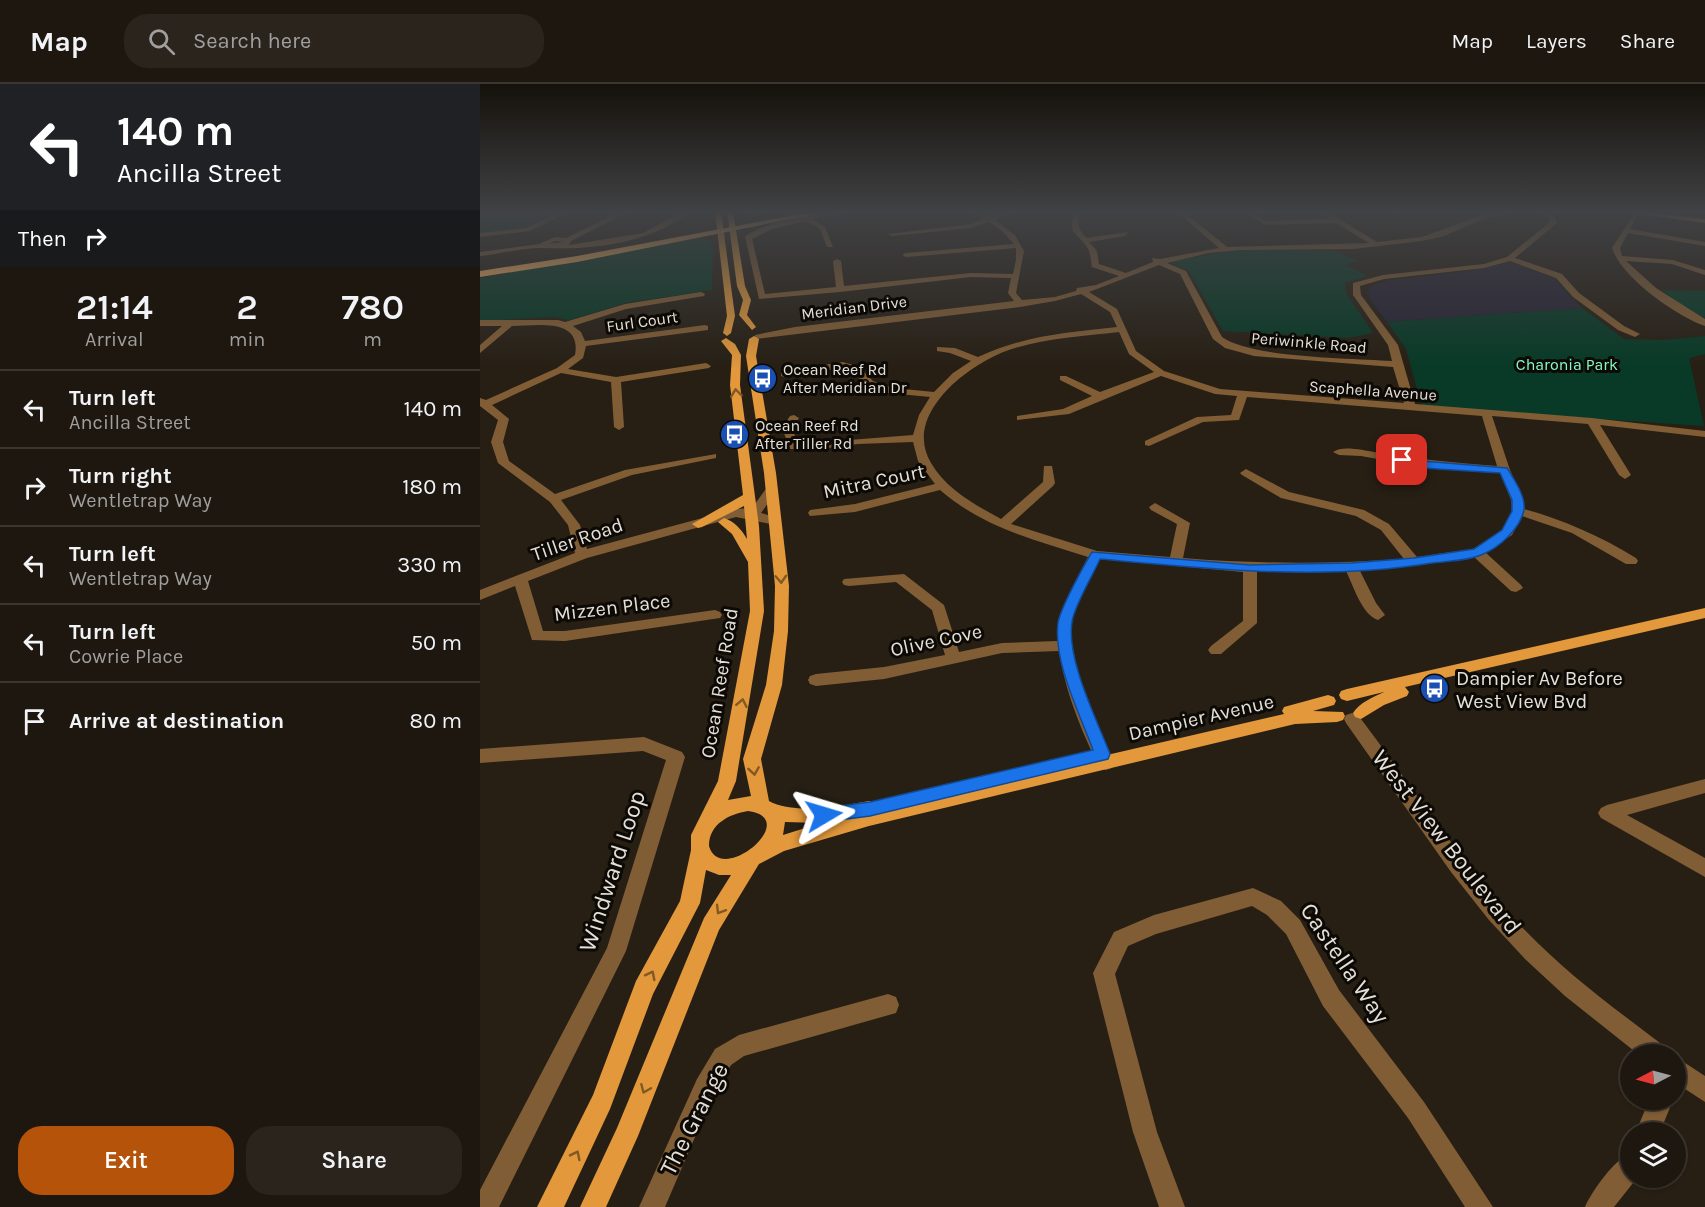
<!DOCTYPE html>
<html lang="en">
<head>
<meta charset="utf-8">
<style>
	body { margin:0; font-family:Karla,sans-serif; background:#2a241d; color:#f1f3f6; height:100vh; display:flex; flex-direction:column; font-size:22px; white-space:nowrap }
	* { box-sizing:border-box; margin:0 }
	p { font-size:20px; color:#a09f9e }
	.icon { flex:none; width:33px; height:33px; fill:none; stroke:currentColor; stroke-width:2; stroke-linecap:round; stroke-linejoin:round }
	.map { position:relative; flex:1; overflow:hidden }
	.drawer { display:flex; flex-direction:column; background:#1d170f; width:480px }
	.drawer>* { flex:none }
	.banner { background:#202124; color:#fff; overflow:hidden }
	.needle { width:39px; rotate:264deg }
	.controls { position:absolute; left:1140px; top:960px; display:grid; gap:12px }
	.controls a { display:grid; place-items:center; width:66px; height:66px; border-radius:50%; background:#1d170f; box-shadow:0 2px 4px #0004,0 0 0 2px #3b362f; font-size:30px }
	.pin { position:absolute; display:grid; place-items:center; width:51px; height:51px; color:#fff; margin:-26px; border-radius:12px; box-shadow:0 3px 9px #0006 }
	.me { position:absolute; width:66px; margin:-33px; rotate:83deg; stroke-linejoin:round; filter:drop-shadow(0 0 4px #0008) }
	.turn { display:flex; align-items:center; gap:21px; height:126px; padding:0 18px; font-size:27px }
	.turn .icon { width:78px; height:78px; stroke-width:2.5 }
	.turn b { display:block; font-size:42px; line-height:51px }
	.then { display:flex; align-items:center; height:57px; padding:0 18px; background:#0003; gap:12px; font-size:22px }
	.eta { display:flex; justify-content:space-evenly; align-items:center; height:102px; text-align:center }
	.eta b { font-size:36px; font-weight:600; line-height:42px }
	.button { display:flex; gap:12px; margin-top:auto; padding:12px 18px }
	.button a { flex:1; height:69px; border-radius:24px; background:#b45309; color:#fff; font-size:24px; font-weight:600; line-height:69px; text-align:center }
	.button a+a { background:#2a241d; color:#f1f3f6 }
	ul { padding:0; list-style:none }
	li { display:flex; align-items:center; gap:18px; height:78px; padding:0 18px; border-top:2px solid #3b362f }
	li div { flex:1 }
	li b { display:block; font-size:22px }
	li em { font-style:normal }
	header { display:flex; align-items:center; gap:36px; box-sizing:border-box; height:84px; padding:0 30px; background:#1d170f; border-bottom:2px solid #3b362f }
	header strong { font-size:28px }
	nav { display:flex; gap:33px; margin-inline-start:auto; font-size:21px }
	.search { width:420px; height:54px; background:#2a241d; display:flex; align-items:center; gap:15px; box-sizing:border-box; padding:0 21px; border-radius:24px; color:#a09f9e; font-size:22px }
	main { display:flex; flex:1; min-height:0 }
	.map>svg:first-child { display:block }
</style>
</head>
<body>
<header>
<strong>Map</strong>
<div class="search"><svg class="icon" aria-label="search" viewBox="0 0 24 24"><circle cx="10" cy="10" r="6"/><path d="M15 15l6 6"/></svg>Search here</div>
<nav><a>Map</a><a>Layers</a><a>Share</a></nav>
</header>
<main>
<section class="drawer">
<div class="banner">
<div class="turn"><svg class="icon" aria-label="left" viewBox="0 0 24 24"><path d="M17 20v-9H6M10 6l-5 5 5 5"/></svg><div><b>140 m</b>Ancilla Street</div></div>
<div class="then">Then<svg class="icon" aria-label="right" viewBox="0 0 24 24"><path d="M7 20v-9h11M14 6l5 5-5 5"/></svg></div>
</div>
<div class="eta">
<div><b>21:14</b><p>Arrival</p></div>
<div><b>2</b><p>min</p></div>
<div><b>780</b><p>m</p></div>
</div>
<ul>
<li><svg class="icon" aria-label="left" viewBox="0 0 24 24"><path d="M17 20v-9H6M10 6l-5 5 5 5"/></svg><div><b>Turn left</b><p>Ancilla Street</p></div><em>140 m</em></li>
<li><svg class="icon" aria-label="right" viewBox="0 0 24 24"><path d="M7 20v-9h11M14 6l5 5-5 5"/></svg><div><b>Turn right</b><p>Wentletrap Way</p></div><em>180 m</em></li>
<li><svg class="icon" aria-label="left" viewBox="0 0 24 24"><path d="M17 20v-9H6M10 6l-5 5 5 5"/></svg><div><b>Turn left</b><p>Wentletrap Way</p></div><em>330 m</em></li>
<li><svg class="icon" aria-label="left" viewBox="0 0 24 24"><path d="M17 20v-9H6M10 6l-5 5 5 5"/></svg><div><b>Turn left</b><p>Cowrie Place</p></div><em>50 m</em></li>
<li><svg class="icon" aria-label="arrive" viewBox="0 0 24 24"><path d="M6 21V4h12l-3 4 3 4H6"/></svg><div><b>Arrive at destination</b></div><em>80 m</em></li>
</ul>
<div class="button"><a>Exit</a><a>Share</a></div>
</section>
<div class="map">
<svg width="1225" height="1123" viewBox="0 0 1225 1123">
	<rect width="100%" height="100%" fill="#271f14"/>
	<polygon fill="#282535" points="1031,178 1074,194 1102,224 907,238 889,214 888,206 896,200 910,196 983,188"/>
	<g fill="#083a27">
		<polygon points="0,127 83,127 42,144 0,149"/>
		<polygon points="218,154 230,156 233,165 232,206 145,219 90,236 73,233 0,237 0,194"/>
		<polygon points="757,166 856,167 877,177 865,181 888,192 865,199 866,209 893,249 868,254 743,247 708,186 689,178"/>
		<polygon points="1182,206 1225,207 1225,234 1205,224"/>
		<polygon points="1102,224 1144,255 1184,256 1225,252 1225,270 1209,274 1224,342 942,323 926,265 907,238"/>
	</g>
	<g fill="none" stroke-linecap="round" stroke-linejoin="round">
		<g fill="#815d35" fill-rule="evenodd">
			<polygon points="83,127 91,127 50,147 0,153 0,149 46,144"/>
			<path d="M142,127H150L91,157L89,161L163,149L203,127H211C172,159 114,166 65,164C44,163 21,170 0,172V168L59,160L75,153L86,154ZM76,157L83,158L68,160Z"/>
			<polygon points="262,127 294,127 274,131"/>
			<path d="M362,127H376L333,135L345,143L353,163H347L340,145L326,137L292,145L272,155L285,210L356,203L353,177L357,175L361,177L364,202L491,189L533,190L536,176V164L426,173L422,171L426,169L534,160L522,147L509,138L491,144L412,152L408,150L490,140L504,135L490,127H498L510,133L526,127H535L515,136L535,151L544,167L536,209L542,216L575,213L596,207L597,204L616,201L639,192L612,183C611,178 611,172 609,167C601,149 586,153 594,127H600C597,139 598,145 606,154L648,148L645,152L609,158L617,167L619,180L646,189L673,178L672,174L680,175L739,164L696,127H703L747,163L889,159L856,139L785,141L764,127H771L786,137L850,135L838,127H846L897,158L942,153L999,132L1039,127L1003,135L964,152L942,157L873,165L761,166L729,169L687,179L706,187L742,253C771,274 872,274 912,277L908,261L873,211V199L903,191L1004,180L1027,173L1070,138L1069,134L1058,127C1068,127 1074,129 1077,139L1035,174L1082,190L1099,209L1144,242L1160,250L1155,253L1138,246L1093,213L1076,194L1030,177L1004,184L904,195L880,202L881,211L918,261L935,320L1112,334L1225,347V353L1120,341L1151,391L1145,395L1139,391L1108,340L1012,332L1030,386L1043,416L1044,425C1084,436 1120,452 1156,474L1158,477L1156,480H1146L1092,449L1042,432L1032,451L1005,468L1041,501L1043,504L1036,508L1031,507L994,473L934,482L880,487L896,519L905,531L898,536C882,531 873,501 866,487L777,488V539L741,570H731L728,566L731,562L763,537V488L620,475C611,495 595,517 592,539C587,582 617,640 635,679L632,684L626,686L620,684C602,649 585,607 579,567L522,569L404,595L336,602L330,600L328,596L330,592L336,590L404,583L465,571L452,526L416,498L369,502L364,501L362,498L364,495L424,490L464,521L479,568L522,559L577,557L580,531L608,473C555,456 504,444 460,406L375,428L330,432L328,429L330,426L375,420L455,400L438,377L433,358L378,360L333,366L310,365L302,344L310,332L314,331L319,334L312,344L318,360L433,351L439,331L450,313L408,309L385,301L372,286L362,284L304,293L301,292V288L362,278L378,282L393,297L413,304L454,308L473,289L491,277L470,269L457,267V263L475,264L498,273C546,251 585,249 637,243L630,228L601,210L575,217L540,223L275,255V251L315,243L534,217L528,209L531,194L491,193L360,208L279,215L265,152C294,135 329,132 362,127ZM679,181L700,190L733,255L745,264L774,272L913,283L924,319L740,305L684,287L656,267L637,225L609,208ZM639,248L649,270L674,288L620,308L586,292H580V296L612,312L583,325L537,332V336L589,330L681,292L735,310L757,312L751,331L717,333L665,357V361L669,362L723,338L759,336L767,313L1002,332L1017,382C976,379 935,375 894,368C883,366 862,361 853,368L859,371L881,372L942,383L1020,389L1031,416L1032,427L1022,446L993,465L937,473L909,440L884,426L809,408L766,385L760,389L762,391L801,414L876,432L901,446L924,475C850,480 777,480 703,474L710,439L675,419L669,423L671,426L697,440L690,473L617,467L531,440L573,402L575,399L572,382H564L563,398L521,435C494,420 467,406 451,379C421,329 493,276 535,264C568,254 604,252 639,248Z"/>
			<polygon points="910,127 918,127 913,130"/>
			<path d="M1155,128L1158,130L1150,145L1225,158V162L1148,149L1140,164L1142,172L1193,176L1225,186V191L1192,180L1146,177L1176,204L1225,235V242C1196,232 1141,193 1132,164Z"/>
			<path d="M221,208L225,210L224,212L146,225L93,242L101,248L105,257L225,241L228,242V246L106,262L103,274L88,285L136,293L226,279L231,282L229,284L141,298L144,343L139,346L134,343L131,298L81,289L12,321L29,335L23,358L29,377L75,410L145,386L236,370V374L152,391L81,416L100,441L107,465L256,425L272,424L288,402L292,401L298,405L281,429L299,434L301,437L295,441L256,433L107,474L48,497L63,547H85L235,526L240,528L242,531L240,534L85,557L52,556L35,502L0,516V506L95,469L88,441L70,418L18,379L11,358L18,336L0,322V314L6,316L77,284L95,271C102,233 56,242 32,242L0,269V261L22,242H0V236H78L85,238L145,220Z"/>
			<path d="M872,629L878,631C931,701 979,776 1040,841C1083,887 1134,924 1184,962L1187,970H1158L1085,912L1045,875L1009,836L971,788L866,639L864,635L866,631Z"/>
			<polygon points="164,653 202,668 205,673 146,867 19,1123 0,1123 0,1106 127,864 186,676 163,667 0,679 0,665"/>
			<polygon points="1225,695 1225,709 1147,731 1225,774 1225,793 1121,734 1118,729 1121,724 1127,721"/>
			<polygon points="773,804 801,817 820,836 859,906 944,1018 1013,1123 985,1123 928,1034 843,922 806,850 787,831 772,822 676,850 648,862 635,890 677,1048 705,1123 679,1123 653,1048 613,889 634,848 674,831"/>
			<polygon points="408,910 416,913 419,921 416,929 264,972 251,981 233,1011 185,1123 159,1123 217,995 235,965 259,951"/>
			<polygon points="1196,973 1225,992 1225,1018 1196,999"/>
			<polygon points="1169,1016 1193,1016 1180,1048 1156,1048"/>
			<path d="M1150,1069V1094H1157L1134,1123H1105C1112,1107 1134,1076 1150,1069Z"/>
		</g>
		<g fill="#e2983b" fill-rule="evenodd">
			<polygon points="235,127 241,127 255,232 251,249 247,252 243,249 247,232"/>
			<polygon points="247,127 253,127 265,202 271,216 267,231 276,243 272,246 259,231 263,216 257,202"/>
			<polygon points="1150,127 1225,135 1225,139 1151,129"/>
			<path d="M274,252L279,255L276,272L296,389L309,502L308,547L302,601L281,675L289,717C314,731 361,722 389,717L395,720L398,724L804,630L802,627L804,623L848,611L854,613L856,617L854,621L833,627L863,628L865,632L863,636L857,638L815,640L389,742L304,767L279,780L239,846L158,1052L126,1123H100L137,1044L224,834L251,791H239L226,786L220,819L173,910L130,1025L84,1123H57L113,1011L156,897L200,817L211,766V751L238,697L270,527L268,478L252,450L238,438L244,434C254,437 262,446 267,455L264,422L222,443L218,444L212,440L263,411L250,301L252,271L241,257L246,254L255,260L261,271L260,301L279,442L284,527L256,697L248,716L271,712L263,675L286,601L294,547L295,502L284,389L266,272L269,255ZM268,727C323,734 241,803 229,762C229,740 249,730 268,727ZM305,738L341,739L303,751Z"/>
			<path d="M1225,524V534L925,603L929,608L927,612L904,621L881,635L875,633L873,629C879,619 893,613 904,608L867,617L861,615L859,611L861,607L867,605Z"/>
		</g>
		<polygon fill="#fdb562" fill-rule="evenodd" points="335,127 351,127 97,178 0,193 0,187 97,172"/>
	</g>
	<defs><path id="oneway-chevron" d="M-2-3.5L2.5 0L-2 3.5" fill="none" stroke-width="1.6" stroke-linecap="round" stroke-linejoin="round" transform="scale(1.5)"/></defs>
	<g stroke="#825823">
		<use href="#oneway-chevron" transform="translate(256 309) rotate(-97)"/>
		<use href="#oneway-chevron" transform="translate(301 495) rotate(87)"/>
		<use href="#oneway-chevron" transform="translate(262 619) rotate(-79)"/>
		<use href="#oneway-chevron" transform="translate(274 687) rotate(81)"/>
		<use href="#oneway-chevron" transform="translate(240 826) rotate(121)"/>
		<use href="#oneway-chevron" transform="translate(171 891) rotate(-63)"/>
		<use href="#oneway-chevron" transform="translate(165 1005) rotate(113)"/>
		<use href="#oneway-chevron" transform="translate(96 1071) rotate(-64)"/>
	</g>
	<linearGradient id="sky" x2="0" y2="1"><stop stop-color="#15110b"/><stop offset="0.45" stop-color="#414245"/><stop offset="1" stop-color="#414245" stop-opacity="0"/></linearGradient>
	<rect width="1225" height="284" fill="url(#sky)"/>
	<path fill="#1a73e8" stroke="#114b97" stroke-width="1.5" d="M922,373L942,377L1027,384C1034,395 1046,413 1044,426C1040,445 1019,464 1001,471C987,477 967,477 952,479C842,497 731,485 620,475C613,491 594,522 592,538C586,575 617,636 630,670L628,675L390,732L344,738L338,736L335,731L338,726L344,724L390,718L613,666C600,630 573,578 578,539C580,525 604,481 612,468L770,481L871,479L934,474L994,465L1022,446L1032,427V416L1020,389L942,384L918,379L917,376Z"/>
	<defs>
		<symbol id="bus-disc" viewBox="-11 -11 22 22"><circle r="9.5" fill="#1a4fb4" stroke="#0d0a06"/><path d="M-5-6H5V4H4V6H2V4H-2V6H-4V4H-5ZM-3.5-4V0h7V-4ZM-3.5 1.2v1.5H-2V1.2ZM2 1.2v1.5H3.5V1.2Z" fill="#fff"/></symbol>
	</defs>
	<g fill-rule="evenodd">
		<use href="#bus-disc" x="266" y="278" width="33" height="33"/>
		<use href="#bus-disc" x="238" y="334" width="33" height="33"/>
		<use href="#bus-disc" x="938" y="588" width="33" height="33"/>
	</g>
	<g text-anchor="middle" stroke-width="6" stroke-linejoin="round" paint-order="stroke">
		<g font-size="16" fill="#e4dfd8" stroke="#0d0a06">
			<text transform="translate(374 223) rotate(-7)" y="6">Meridian Drive</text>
			<text transform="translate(162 237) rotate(-8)" y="6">Furl Court</text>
			<text transform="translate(829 258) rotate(5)" y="6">Periwinkle Road</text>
			<text transform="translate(893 306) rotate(4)" y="6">Scaphella Avenue</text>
		</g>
		<g font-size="16" fill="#82fac5" stroke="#0d0a06">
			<text x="1087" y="286">Charonia Park</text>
		</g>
		<g font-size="16" fill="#e4dfd8" stroke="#0d0a06" text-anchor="start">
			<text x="303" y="291">Ocean Reef Rd<tspan x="303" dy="18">After Meridian Dr</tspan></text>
			<text x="275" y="347">Ocean Reef Rd<tspan x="275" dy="18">After Tiller Rd</tspan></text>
		</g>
		<g font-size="20" fill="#e4dfd8" stroke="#0d0a06">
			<text transform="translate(394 397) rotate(-12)" y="7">Mitra Court</text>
			<text transform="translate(97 455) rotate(-19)" y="7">Tiller Road</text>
			<text transform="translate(132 523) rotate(-7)" y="7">Mizzen Place</text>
			<text transform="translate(456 556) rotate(-12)" y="7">Olive Cove</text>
			<text transform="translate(239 599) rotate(-81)" y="7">Ocean Reef Road</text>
			<text transform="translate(721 633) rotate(-13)" y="7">Dampier Avenue</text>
		</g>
		<g font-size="20" fill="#e4dfd8" stroke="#0d0a06" text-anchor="start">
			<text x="976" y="601">Dampier Av Before<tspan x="976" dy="23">West View Bvd</tspan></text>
		</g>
		<g font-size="24" fill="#e4dfd8" stroke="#0d0a06">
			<text transform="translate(967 758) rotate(52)" y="8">West View Boulevard</text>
			<text transform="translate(132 787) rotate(-72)" y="8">Windward Loop</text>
			<text transform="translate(865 879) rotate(56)" y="8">Castella Way</text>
			<text transform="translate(214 1035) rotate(-63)" y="8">The Grange</text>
		</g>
	</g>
</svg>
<div class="controls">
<a><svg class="needle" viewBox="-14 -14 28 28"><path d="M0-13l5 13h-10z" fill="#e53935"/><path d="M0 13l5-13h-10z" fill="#a09f9e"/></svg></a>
<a><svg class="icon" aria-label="layers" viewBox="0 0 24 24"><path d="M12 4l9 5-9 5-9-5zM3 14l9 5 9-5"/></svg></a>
</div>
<div class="pin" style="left:922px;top:376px;background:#d93025"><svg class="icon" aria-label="arrive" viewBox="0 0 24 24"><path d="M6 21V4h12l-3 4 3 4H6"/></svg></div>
<svg class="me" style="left:344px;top:731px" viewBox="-20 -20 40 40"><path d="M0-17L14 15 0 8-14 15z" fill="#1a73e8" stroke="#fff" stroke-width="4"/></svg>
</div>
</main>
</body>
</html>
